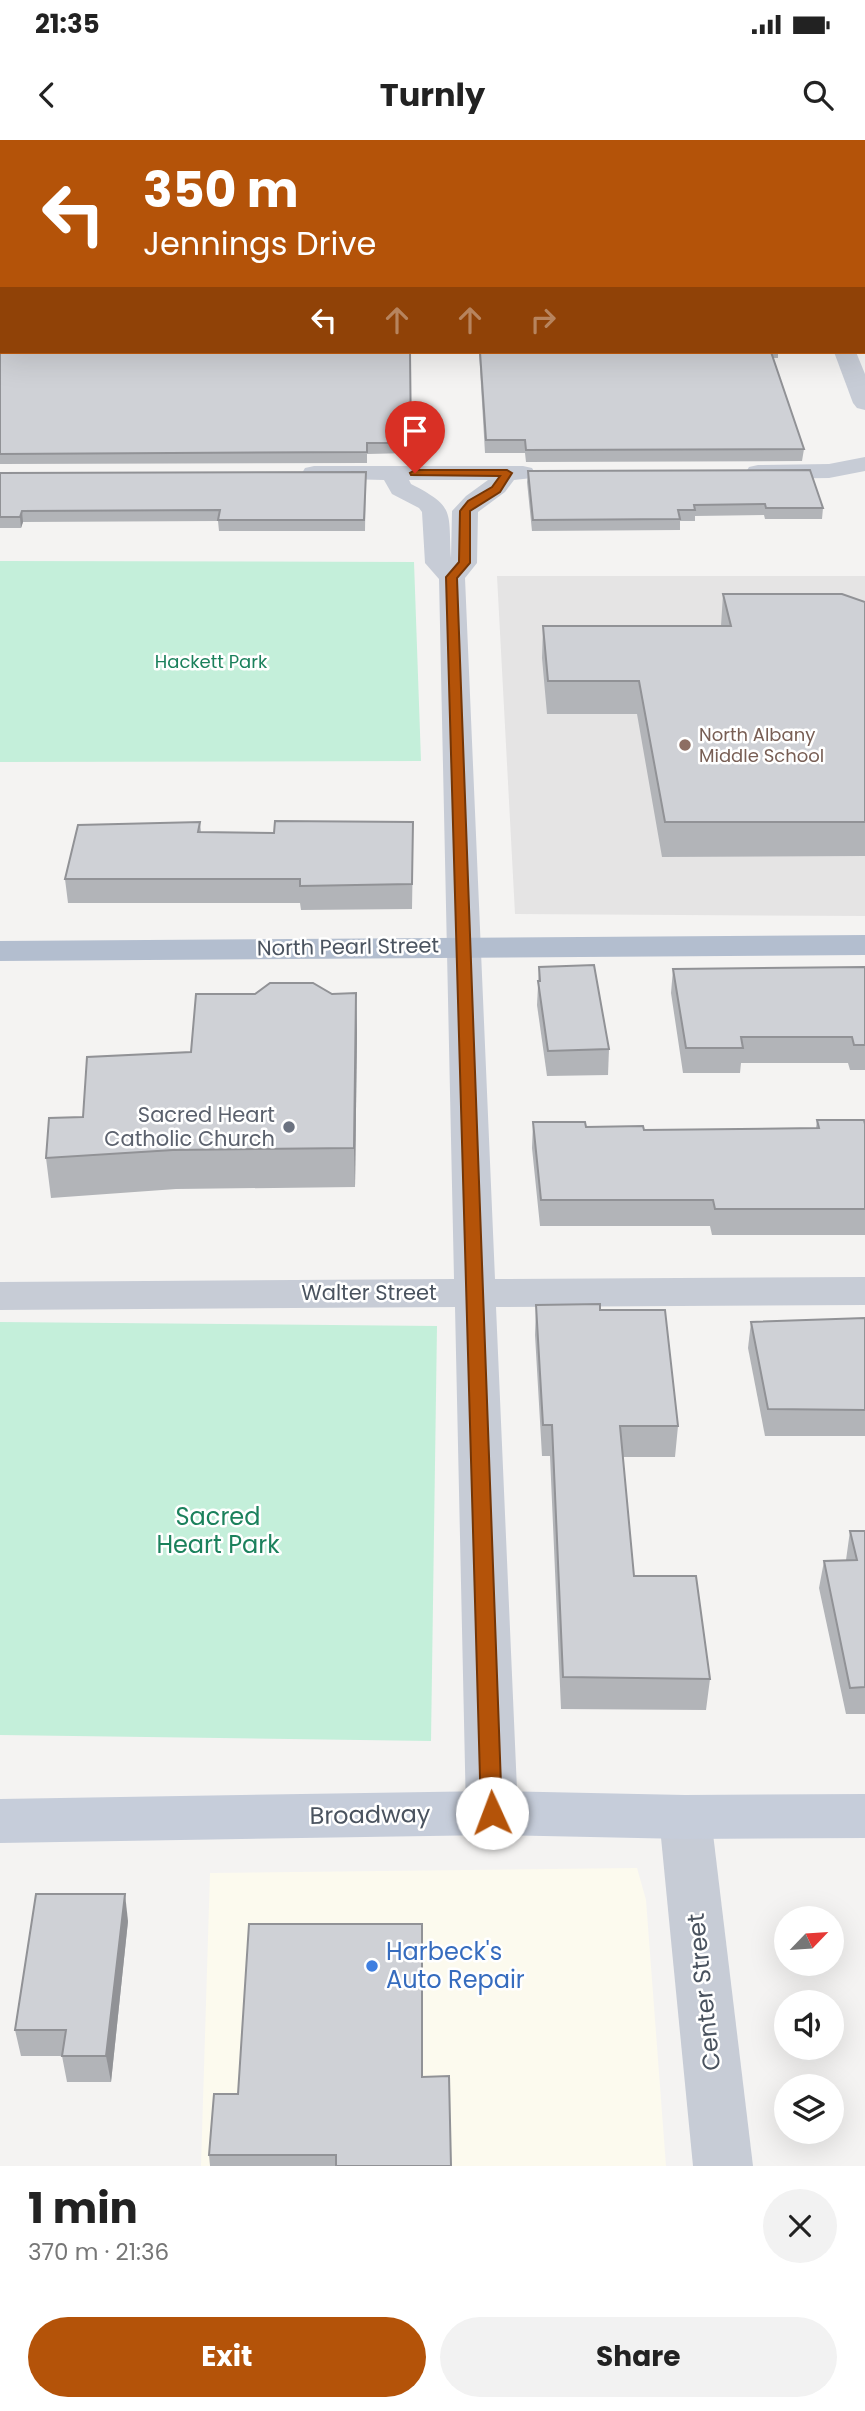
<!DOCTYPE html>
<html lang="en">
<head>
<meta charset="utf-8">
<style>
	body { margin:0; font-family:Poppins,sans-serif; background:#f2f2f2; color:#222; height:100vh; display:flex; flex-direction:column; font-size:26px; white-space:nowrap }
	* { box-sizing:border-box; margin:0 }
	p { font-size:23px; color:#767676 }
	.icon { flex:none; width:38px; height:38px; fill:none; stroke:currentColor; stroke-width:2; stroke-linecap:round; stroke-linejoin:round }
	.map { position:relative; height:2026px; overflow:hidden }
	.details { display:flex; flex-direction:column; background:#fff; flex:1 }
	.details>* { flex:none }
	.top-card { position:absolute; left:0px; top:0px; width:866px; height:214px; box-shadow:0 7px 28px #0002; background:#b45309; color:#fff; overflow:hidden }
	.needle { width:46px; rotate:65deg }
	.controls { position:absolute; left:774px; top:1766px; display:grid; gap:14px }
	.controls a { display:grid; place-items:center; width:70px; height:70px; border-radius:50%; background:#fff; box-shadow:0 7px 28px #0002; font-size:35px }
	.pin { position:absolute; display:grid; place-items:center; width:60px; height:60px; color:#fff; margin:-72px -30px; border-radius:50% 50% 50% 0; rotate:-45deg; box-shadow:0 0 7px #0007 }
	.pin .icon { rotate:45deg }
	.me { position:absolute; width:77px; margin:-38px; rotate:358deg; stroke-linejoin:round; filter:drop-shadow(0 0 5px #0008) }
	.turn { display:flex; align-items:center; gap:24px; height:147px; padding:0 28px; font-size:32px }
	.turn .icon { width:91px; height:91px; stroke-width:2.5 }
	.turn b { display:block; font-size:49px; line-height:60px }
	.lanes { display:flex; align-items:center; height:66px; padding:0 28px; background:#0003; justify-content:center; gap:35px; direction:ltr }
	.lanes .off { opacity:.35 }
	.round { display:grid; place-items:center; flex:none; width:74px; height:74px; border-radius:37px; background:#f2f2f2 }
	.overview { display:flex; align-items:center; justify-content:space-between; height:119px; padding:0 28px }
	h1 { font-size:42px; font-weight:700; line-height:52px }
	.button { display:flex; gap:14px; margin-top:auto; padding:14px 28px }
	.button a { flex:1; height:80px; border-radius:42px; background:#b45309; color:#fff; font-size:28px; font-weight:700; line-height:80px; text-align:center }
	.button a+a { background:#f2f2f2; color:#222 }
	.status { display:flex; justify-content:space-between; align-items:center; height:49px; padding:0 35px; background:#fff; direction:ltr }
	.status svg { height:19px; fill:currentColor }
	header { display:flex; justify-content:space-between; align-items:center; height:91px; padding:0 28px; background:#fff; font-size:32px; font-weight:700 }
	.map>svg:first-child { display:block }
</style>
</head>
<body>
<div class="status"><b>21:35</b><svg viewBox="0 0 49 12"><path d="M0 12V9h3v3zM5 12V6h3v6zM10 12V3h3v9zM15 12V0h3v12zM26 1h20v11H26zM47 4h2v5h-2z"/></svg></div>
<header><svg class="icon" aria-label="back" viewBox="0 0 24 24"><path d="M15 5l-7 7 7 7"/></svg>Turnly<svg class="icon" aria-label="search" viewBox="0 0 24 24"><circle cx="10" cy="10" r="6"/><path d="M15 15l6 6"/></svg></header>
<div class="map">
<svg width="865" height="2026" viewBox="0 0 865 2026">
	<rect width="100%" height="100%" fill="#f4f3f2"/>
	<polygon fill="#fcfaee" points="637,1728 646,1760 666,2026 201,2026 210,1733"/>
	<polygon fill="#e5e4e4" points="497,436 865,436 865,776 515,774"/>
	<g fill="#c4efda">
		<polygon points="0,421 414,422 421,621 0,622"/>
		<polygon points="0,1182 437,1186 431,1601 0,1595"/>
	</g>
	<g fill="none" stroke-linecap="round" stroke-linejoin="round">
		<g fill="#c7ccd6" fill-rule="evenodd">
			<polygon points="834,212 856,212 865,234 865,270 857,268 853,263"/>
			<polygon points="865,317 865,331 829,338 758,339 749,337 746,332 749,327 758,325 829,324"/>
			<path d="M314,326H523L532,328L535,333L532,338L514,340L505,352L478,372L477,423L465,438L495,1139L865,1137V1165L496,1167L518,1673L510,1689L492,1695L474,1689L466,1673L455,1167L0,1170V1142L454,1139L439,439L425,423L422,372L419,368L392,354L384,340L305,338L302,333L305,328ZM409,340H488L466,356L452,371L451,418C448,371 456,367 411,344Z"/>
			<polygon points="685,1655 703,1661 711,1677 753,2026 693,2026 659,1677 667,1661"/>
		</g>
		<g fill="#c6cdda" fill-rule="evenodd">
			<rect x="0" y="42" width="2" height="12"/>
			<polygon points="492,1651 685,1655 865,1654 865,1698 685,1699 492,1695 0,1703 0,1659"/>
		</g>
		<polygon fill="#b3becf" fill-rule="evenodd" points="865,795 865,815 0,821 0,801"/>
	</g>
	<g fill="#b2b4b8">
		<polygon points="0,208 410,212 411,313 367,314 367,323 0,324"/>
		<polygon points="479,212 778,212 778,218 773,218 804,309 802,321 526,322 525,313 485,313"/>
		<polygon points="528,331 823,368 822,379 765,379 764,375 695,376 695,381 680,381 680,390 532,391 527,342"/>
		<polygon points="366,332 365,391 219,391 218,381 23,382 21,388 0,388 0,333"/>
		<polygon points="723,454 865,462 865,716 662,717 637,574 547,574 542,518 543,486 721,486"/>
		<polygon points="200,682 201,692 413,706 412,769 301,770 300,763 68,763 65,739"/>
		<polygon points="539,827 609,909 608,935 547,936 537,865"/>
		<polygon points="865,827 865,930 850,930 848,923 741,923 740,933 683,933 671,853 673,829"/>
		<polygon points="356,853 357,892 355,1047 176,1049 51,1058 46,1018 83,977 191,912 332,854"/>
		<polygon points="817,980 865,984 865,1095 712,1095 710,1086 540,1086 532,1008 533,982 644,990 816,988"/>
		<polygon points="536,1165 600,1170 678,1286 675,1317 623,1317 634,1436 710,1539 706,1570 561,1569 550,1316 542,1316 535,1195"/>
		<polygon points="865,1178 865,1296 765,1296 748,1208 751,1182"/>
		<polygon points="850,1391 865,1391 865,1574 846,1574 819,1448 824,1421 846,1420"/>
		<polygon points="128,1781 111,1942 67,1942 62,1916 21,1916 15,1890"/>
		<polygon points="423,1937 451,2026 210,2026 209,2015 238,1954"/>
	</g>
	<g fill="#919296">
		<polygon points="22,371 23,382 21,388 20,377"/>
		<polygon points="356,853 357,892 355,1047 354,1008"/>
		<polygon points="125,1754 128,1781 111,1942 106,1916"/>
	</g>
	<g fill="#cfd1d6" stroke="#919296" stroke-width="2">
		<polygon points="81,0 341,0 342,2 82,2"/>
		<polygon points="432,0 735,0 737,2 433,2"/>
		<polygon points="0,169 2,169 2,197 0,193"/>
		<polygon points="2,207 2,212 410,212 411,303 367,303 367,312 0,314 0,208"/>
		<polygon points="480,212 771,212 804,309 526,310 525,300 486,300"/>
		<polygon points="810,330 823,368 766,368 765,364 694,365 695,370 678,370 680,379 533,380 528,331"/>
		<polygon points="366,332 364,380 218,380 220,370 22,371 20,377 0,377 0,333"/>
		<polygon points="723,454 842,454 865,462 865,682 665,682 639,541 548,541 543,486 731,486"/>
		<polygon points="275,681 413,682 412,744 300,746 300,739 65,739 78,685 200,682 198,692 274,693"/>
		<polygon points="594,825 609,909 548,911 538,841 540,841 539,827"/>
		<polygon points="865,827 865,905 854,905 852,897 741,897 743,908 686,908 673,829"/>
		<polygon points="270,843 313,843 332,854 356,853 354,1008 173,1010 46,1018 49,978 83,977 87,917 191,912 196,854 255,854"/>
		<polygon points="817,980 864,980 865,984 865,1069 715,1069 713,1060 541,1060 533,982 585,982 586,987 643,986 644,990 819,988"/>
		<polygon points="600,1164 600,1170 665,1170 678,1286 620,1286 634,1436 696,1436 710,1539 563,1537 552,1285 543,1285 536,1165"/>
		<polygon points="865,1178 865,1270 768,1269 751,1182"/>
		<polygon points="850,1391 865,1391 865,1547 850,1548 824,1421 857,1420"/>
		<polygon points="36,1754 125,1754 106,1916 62,1916 66,1890 15,1890"/>
		<polygon points="249,1784 422,1784 422,1937 449,1936 451,2026 336,2026 336,2015 209,2015 214,1954 238,1954"/>
	</g>
	<polygon fill="#b45309" stroke="#753606" stroke-width="2" points="415,330 507,330 512,333 500,352 470,371 470,423 457,438 502,1673 499,1679 492,1682 484,1679 481,1673 446,437 459,422 460,371 468,361 492,347 500,336 411,335 410,333"/>
	<circle fill="#8d6e63" stroke="#fff" stroke-width="2.5" cx="685" cy="605" r="7"/>
	<circle fill="#6b7280" stroke="#fff" stroke-width="2.5" cx="289" cy="987" r="7"/>
	<circle fill="#3f7fe0" stroke="#fff" stroke-width="2.5" cx="372" cy="1826" r="7"/>
	<g text-anchor="middle" stroke-width="5" stroke-linejoin="round" paint-order="stroke">
		<g font-size="18" fill="#1b815c" stroke="#fff">
			<text x="211" y="528">Hackett Park</text>
		</g>
		<g font-size="18" fill="#785e54" stroke="#fff" text-anchor="start">
			<text x="699" y="601">North Albany<tspan x="699" dy="21">Middle School</tspan></text>
		</g>
		<g font-size="21" fill="#4a535f" stroke="#fff">
			<text transform="translate(348 807) rotate(-1)" y="7">North Pearl Street</text>
			<text x="369" y="1160">Walter Street</text>
		</g>
		<g font-size="21" fill="#5b616d" stroke="#fff" text-anchor="end">
			<text x="275" y="982">Sacred Heart<tspan x="275" dy="24">Catholic Church</tspan></text>
		</g>
		<g font-size="24" fill="#1b815c" stroke="#fff">
			<text x="218" y="1385">Sacred<tspan x="218" dy="28">Heart Park</tspan></text>
		</g>
		<g font-size="24" fill="#4a535f" stroke="#fff">
			<text transform="translate(370 1675) rotate(-1)" y="8">Broadway</text>
			<text transform="translate(704 1852) rotate(-96)" y="8">Center Street</text>
		</g>
		<g font-size="24" fill="#366cbe" stroke="#fff" text-anchor="start">
			<text x="386" y="1820">Harbeck's<tspan x="386" dy="28">Auto Repair</tspan></text>
		</g>
	</g>
</svg>
<div class="controls">
<a><svg class="needle" viewBox="-14 -14 28 28"><path d="M0-13l5 13h-10z" fill="#e53935"/><path d="M0 13l5-13h-10z" fill="#767676"/></svg></a>
<a><svg class="icon" aria-label="sound" viewBox="0 0 24 24"><path d="M4 9h4l5-4v14l-5-4H4zM17 9q2 3 0 6"/></svg></a>
<a><svg class="icon" aria-label="layers" viewBox="0 0 24 24"><path d="M12 4l9 5-9 5-9-5zM3 14l9 5 9-5"/></svg></a>
</div>
<div class="pin" style="left:415px;top:333px;background:#d93025"><svg class="icon" aria-label="arrive" viewBox="0 0 24 24"><path d="M6 21V4h12l-3 4 3 4H6"/></svg></div>
<svg class="me" style="left:492px;top:1673px" viewBox="-20 -20 40 40"><circle r="19" fill="#fff"/><path d="M0-13L10 11 0 6-10 11z" fill="#b45309"/></svg>
<div class="top-card">
<div class="turn"><svg class="icon" aria-label="left" viewBox="0 0 24 24"><path d="M17 20v-9H6M10 6l-5 5 5 5"/></svg><div><b>350 m</b>Jennings Drive</div></div>
<div class="lanes"><svg class="icon" aria-label="left" viewBox="0 0 24 24"><path d="M17 20v-9H6M10 6l-5 5 5 5"/></svg><svg class="icon off" aria-label="ahead" viewBox="0 0 24 24"><path d="M12 20V5M6 11l6-6 6 6"/></svg><svg class="icon off" aria-label="ahead" viewBox="0 0 24 24"><path d="M12 20V5M6 11l6-6 6 6"/></svg><svg class="icon off" aria-label="right" viewBox="0 0 24 24"><path d="M7 20v-9h11M14 6l5 5-5 5"/></svg></div>
</div>
</div>
<section class="details">
<div class="overview"><div><h1>1 min</h1><p>370 m · 21:36</p></div><a class="round"><svg class="icon" aria-label="close" viewBox="0 0 24 24"><path d="M6 6l12 12M18 6L6 18"/></svg></a></div>
<div class="button"><a>Exit</a><a>Share</a></div>
</section>
</body>
</html>
